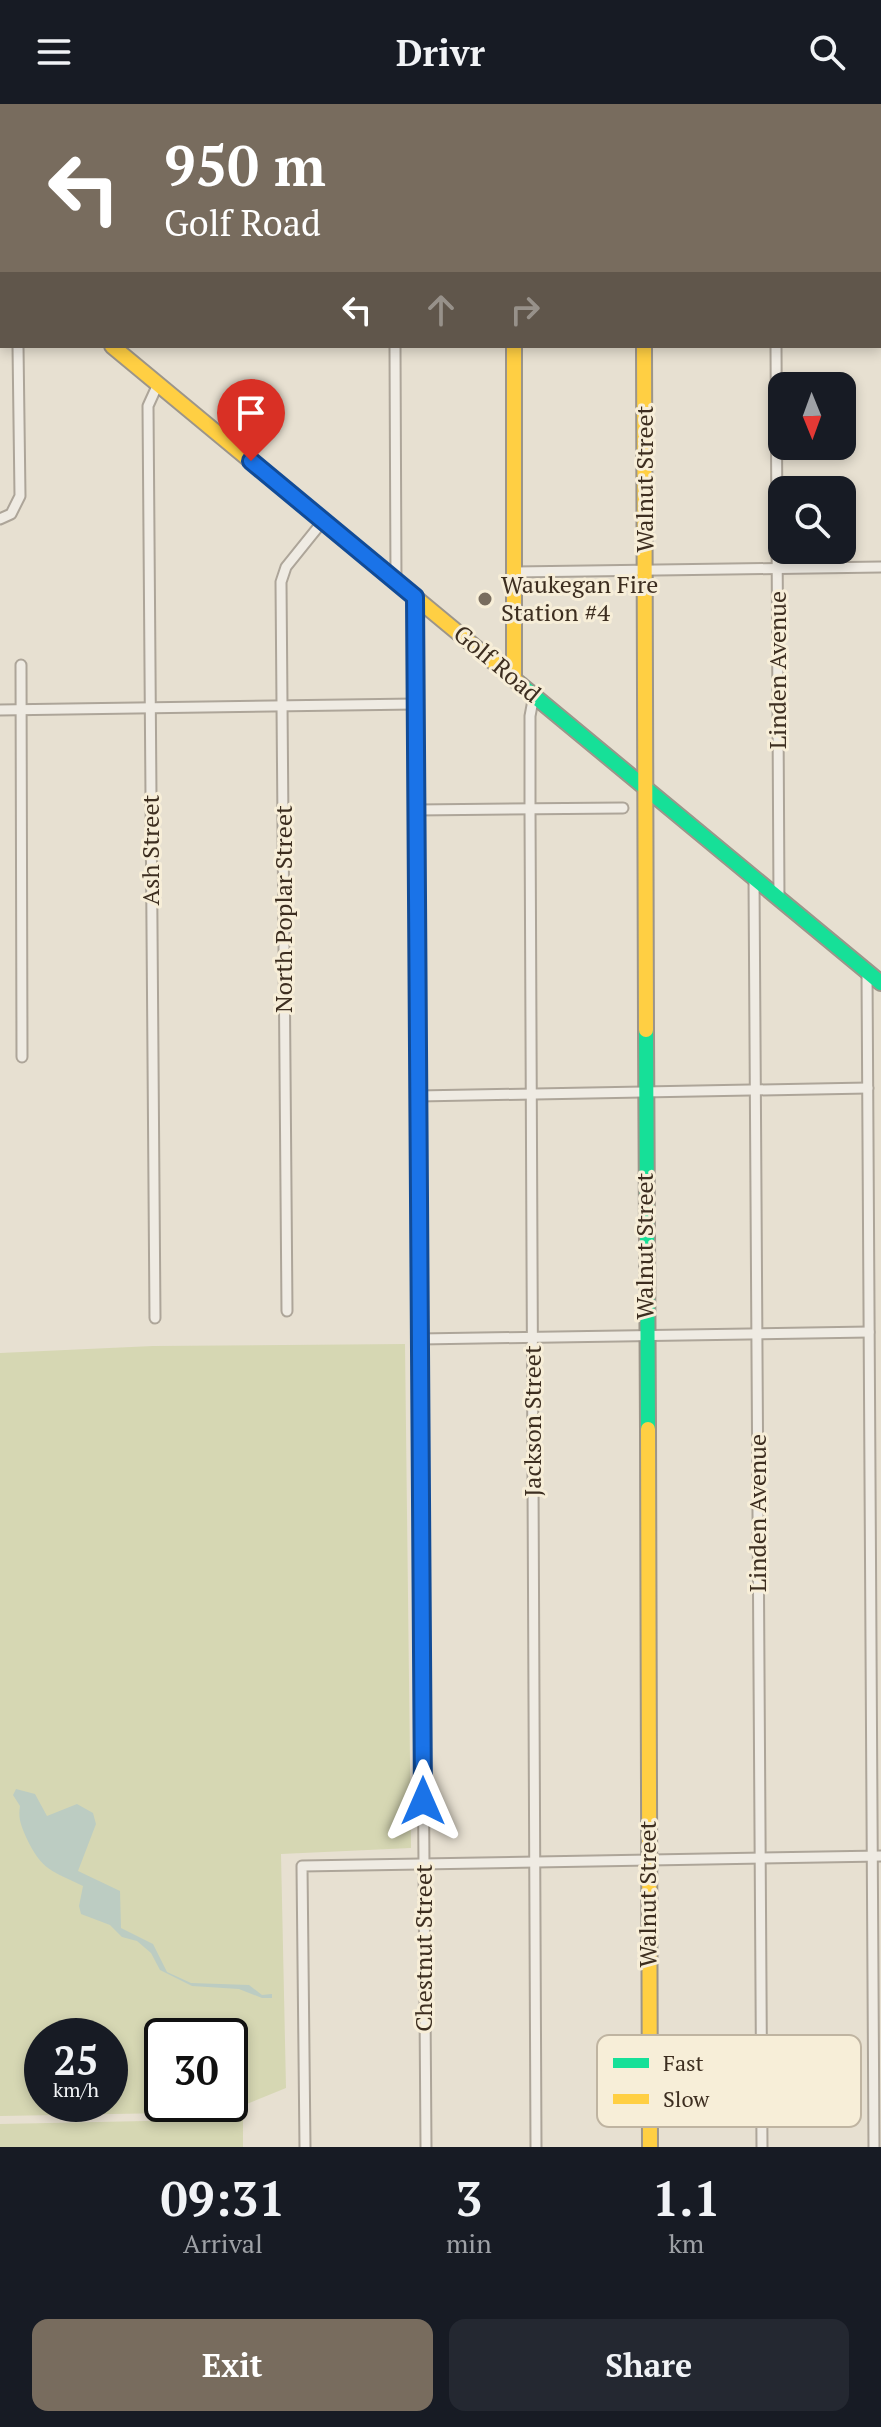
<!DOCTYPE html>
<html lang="en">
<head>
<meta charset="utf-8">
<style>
	body { margin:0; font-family:"PT Serif",serif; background:#242831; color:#f1f3f6; height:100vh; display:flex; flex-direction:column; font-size:30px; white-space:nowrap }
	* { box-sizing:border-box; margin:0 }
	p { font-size:26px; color:#9ea1a6 }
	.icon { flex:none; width:44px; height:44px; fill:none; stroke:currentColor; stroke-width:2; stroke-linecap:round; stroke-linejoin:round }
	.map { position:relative; height:2043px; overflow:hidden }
	.side { display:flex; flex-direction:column; background:#171b24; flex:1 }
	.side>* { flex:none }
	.top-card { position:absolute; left:0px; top:0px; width:882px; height:244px; box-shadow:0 4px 12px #0003; background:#786c5e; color:#fff; overflow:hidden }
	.needle { width:52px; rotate:179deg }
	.buttons { position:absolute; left:768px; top:268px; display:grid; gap:16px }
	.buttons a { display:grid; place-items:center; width:88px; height:88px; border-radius:16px; background:#171b24; box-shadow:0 4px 12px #0003; font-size:40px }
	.speed { position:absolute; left:24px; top:1914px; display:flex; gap:16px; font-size:40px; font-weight:700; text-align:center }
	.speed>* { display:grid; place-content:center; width:104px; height:104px; border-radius:50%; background:#171b24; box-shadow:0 4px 12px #0003; line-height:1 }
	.speed small { font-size:20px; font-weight:400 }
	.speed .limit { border:4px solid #111; border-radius:12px; background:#fff; color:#111 }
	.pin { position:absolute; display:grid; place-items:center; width:68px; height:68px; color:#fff; margin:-82px -34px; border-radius:50% 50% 50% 0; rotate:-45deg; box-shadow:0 0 8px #0007 }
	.pin .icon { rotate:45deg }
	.me { position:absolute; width:88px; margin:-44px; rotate:0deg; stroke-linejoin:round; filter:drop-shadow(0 0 6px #0008) }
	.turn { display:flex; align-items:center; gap:28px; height:168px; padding:0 32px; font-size:36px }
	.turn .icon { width:104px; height:104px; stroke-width:2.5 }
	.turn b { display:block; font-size:56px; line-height:68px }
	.lanes { display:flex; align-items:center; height:76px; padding:0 32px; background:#0003; justify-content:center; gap:40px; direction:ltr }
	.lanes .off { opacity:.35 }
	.eta { display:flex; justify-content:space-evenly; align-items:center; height:136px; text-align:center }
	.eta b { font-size:48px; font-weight:700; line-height:56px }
	.primary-button { display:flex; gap:16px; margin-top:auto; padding:16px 32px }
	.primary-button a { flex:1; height:92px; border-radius:16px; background:#786c5e; color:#fff; font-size:32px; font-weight:700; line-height:92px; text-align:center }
	.primary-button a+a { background:#242831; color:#f1f3f6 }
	header { display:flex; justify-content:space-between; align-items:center; height:104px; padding:0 32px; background:#171b24; font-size:36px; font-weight:700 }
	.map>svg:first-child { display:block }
</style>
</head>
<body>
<header><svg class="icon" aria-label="menu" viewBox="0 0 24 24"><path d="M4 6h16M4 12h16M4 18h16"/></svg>Drivr<svg class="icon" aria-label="search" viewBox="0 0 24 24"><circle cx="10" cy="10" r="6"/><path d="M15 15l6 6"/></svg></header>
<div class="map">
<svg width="881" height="2043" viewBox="0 0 881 2043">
	<rect width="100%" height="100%" fill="#e7e0d1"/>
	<g fill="#d6d7b3" fill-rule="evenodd">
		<path d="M405,1240L411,1744L281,1750L286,1984L227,2008L0,2012V1249L153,1242ZM42,1932H110V2000H42ZM162,1932H230V2000H162Z"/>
		<polygon points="243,2015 243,2043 0,2043 0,2020"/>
	</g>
	<path fill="#bcccc2" d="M16,1685L35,1690L47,1712L77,1700L93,1709L96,1720L78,1767L120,1787L121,1824L153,1840L167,1868L191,1879L249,1881L262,1891L272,1890V1894H262L239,1885L192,1882L160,1866L151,1849L137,1837L122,1833L110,1821L81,1810L79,1802L83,1782C51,1766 42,1767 26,1733C21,1721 18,1715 20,1702L13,1691Z"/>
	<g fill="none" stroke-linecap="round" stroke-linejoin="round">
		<defs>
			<g id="street">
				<polyline points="198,0 198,2"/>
				<polyline points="354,0 354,2"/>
				<polyline points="644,0 644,2"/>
				<polyline points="775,0 775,2"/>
				<polyline points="42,2 42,0"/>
				<polyline points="880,143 881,143"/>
				<polyline points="880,206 881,206"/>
				<polyline points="395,242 396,477"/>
				<polyline points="776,242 779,795"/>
				<polyline points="0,415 11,410 20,392 18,242"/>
				<polyline points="515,468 881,463"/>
				<polyline points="415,493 426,2043"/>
				<polyline points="21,561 22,953"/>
				<polyline points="534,591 530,612 530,705 536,2043"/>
				<polyline points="0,606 415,600"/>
				<polyline points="416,706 623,704"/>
				<polyline points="754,774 762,2043"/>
				<polyline points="867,868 874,2043"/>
				<polyline points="418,992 868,984"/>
				<polyline points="287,1207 281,478 286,463 323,417"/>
				<polyline points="155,1214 148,302 158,280"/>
				<polyline points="420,1235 869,1228"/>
				<polyline points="305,2043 302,1762 881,1752"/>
			</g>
			<g id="fast">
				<polyline points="513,0 513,2"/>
				<polyline points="521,581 881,879"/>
				<polyline points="646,926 648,1325"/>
			</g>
			<g id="slow">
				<polyline points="0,219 2,219"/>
				<polyline points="112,242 521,581"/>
				<polyline points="514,242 514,574"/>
				<polyline points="644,242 646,926"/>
				<polyline points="648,1325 650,2043"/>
			</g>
		</defs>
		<use href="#street" stroke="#ada599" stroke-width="13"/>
		<use href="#fast" stroke="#9c958a" stroke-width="18"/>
		<use href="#slow" stroke="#9c958a" stroke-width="18"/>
		<use href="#street" stroke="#efebe3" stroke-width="9"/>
		<use href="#fast" stroke="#16e098" stroke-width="14"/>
		<use href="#slow" stroke="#ffcf43" stroke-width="14"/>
	</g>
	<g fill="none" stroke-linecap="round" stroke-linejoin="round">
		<defs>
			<polyline id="route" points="251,357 415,493 423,1697"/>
		</defs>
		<use href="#route" stroke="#114b97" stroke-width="20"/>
		<use href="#route" stroke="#1a73e8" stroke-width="14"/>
	</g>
	<circle fill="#786c5e" stroke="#f7eed8" stroke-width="3" cx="485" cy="495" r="8"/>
	<g text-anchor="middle" stroke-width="6" stroke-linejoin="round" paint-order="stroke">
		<g font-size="24" fill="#3d2e20" stroke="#f7eed8">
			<text transform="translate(645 375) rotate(-90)" y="8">Walnut Street</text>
			<text transform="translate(497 560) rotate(40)" y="8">Golf Road</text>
			<text transform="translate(778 566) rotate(-90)" y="8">Linden Avenue</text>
			<text transform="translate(151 746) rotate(-90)" y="8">Ash Street</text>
			<text transform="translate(284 805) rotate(-90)" y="8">North Poplar Street</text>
			<text transform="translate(645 1142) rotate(-90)" y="8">Walnut Street</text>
			<text transform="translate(533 1317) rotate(-90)" y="8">Jackson Street</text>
			<text transform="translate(758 1409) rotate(-90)" y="8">Linden Avenue</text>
			<text transform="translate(648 1790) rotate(-90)" y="8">Walnut Street</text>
			<text transform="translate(424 1844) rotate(-90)" y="8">Chestnut Street</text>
		</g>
		<g font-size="24" fill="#3d2e20" stroke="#f7eed8" text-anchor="start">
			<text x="501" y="489">Waukegan Fire<tspan x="501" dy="28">Station #4</tspan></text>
		</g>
	</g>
	<rect x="597" y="1931" width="264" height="92" rx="12" fill="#f7eed8" stroke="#bfb4a1" stroke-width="2"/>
	<rect x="613" y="1954" width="36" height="10" fill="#16e098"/>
	<rect x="613" y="1990" width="36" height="10" fill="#ffcf43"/>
	<g font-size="22" fill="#3d2e20">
		<text x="663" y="1967">Fast</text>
		<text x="663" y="2003">Slow</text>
	</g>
</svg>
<div class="buttons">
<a><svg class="needle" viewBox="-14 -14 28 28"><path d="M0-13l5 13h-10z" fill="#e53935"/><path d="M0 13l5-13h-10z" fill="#9ea1a6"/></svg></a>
<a><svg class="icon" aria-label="search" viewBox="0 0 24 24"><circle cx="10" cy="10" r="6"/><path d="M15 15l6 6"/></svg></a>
</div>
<div class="speed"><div>25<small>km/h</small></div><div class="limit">30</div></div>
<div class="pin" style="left:251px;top:357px;background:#d93025"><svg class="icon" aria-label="arrive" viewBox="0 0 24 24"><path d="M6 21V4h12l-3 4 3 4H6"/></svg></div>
<svg class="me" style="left:423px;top:1697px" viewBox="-20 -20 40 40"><path d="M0-17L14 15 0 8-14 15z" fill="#1a73e8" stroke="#fff" stroke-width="4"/></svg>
<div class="top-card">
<div class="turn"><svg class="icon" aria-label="left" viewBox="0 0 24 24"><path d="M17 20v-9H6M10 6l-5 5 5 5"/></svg><div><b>950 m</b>Golf Road</div></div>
<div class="lanes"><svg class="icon" aria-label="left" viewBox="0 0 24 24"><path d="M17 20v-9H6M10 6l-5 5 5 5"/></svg><svg class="icon off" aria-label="ahead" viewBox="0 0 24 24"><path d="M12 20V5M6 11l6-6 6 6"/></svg><svg class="icon off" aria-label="right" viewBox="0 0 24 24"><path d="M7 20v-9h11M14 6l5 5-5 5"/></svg></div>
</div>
</div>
<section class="side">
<div class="eta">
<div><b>09:31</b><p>Arrival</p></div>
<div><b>3</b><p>min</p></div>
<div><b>1.1</b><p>km</p></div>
</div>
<div class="primary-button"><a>Exit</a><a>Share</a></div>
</section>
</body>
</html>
